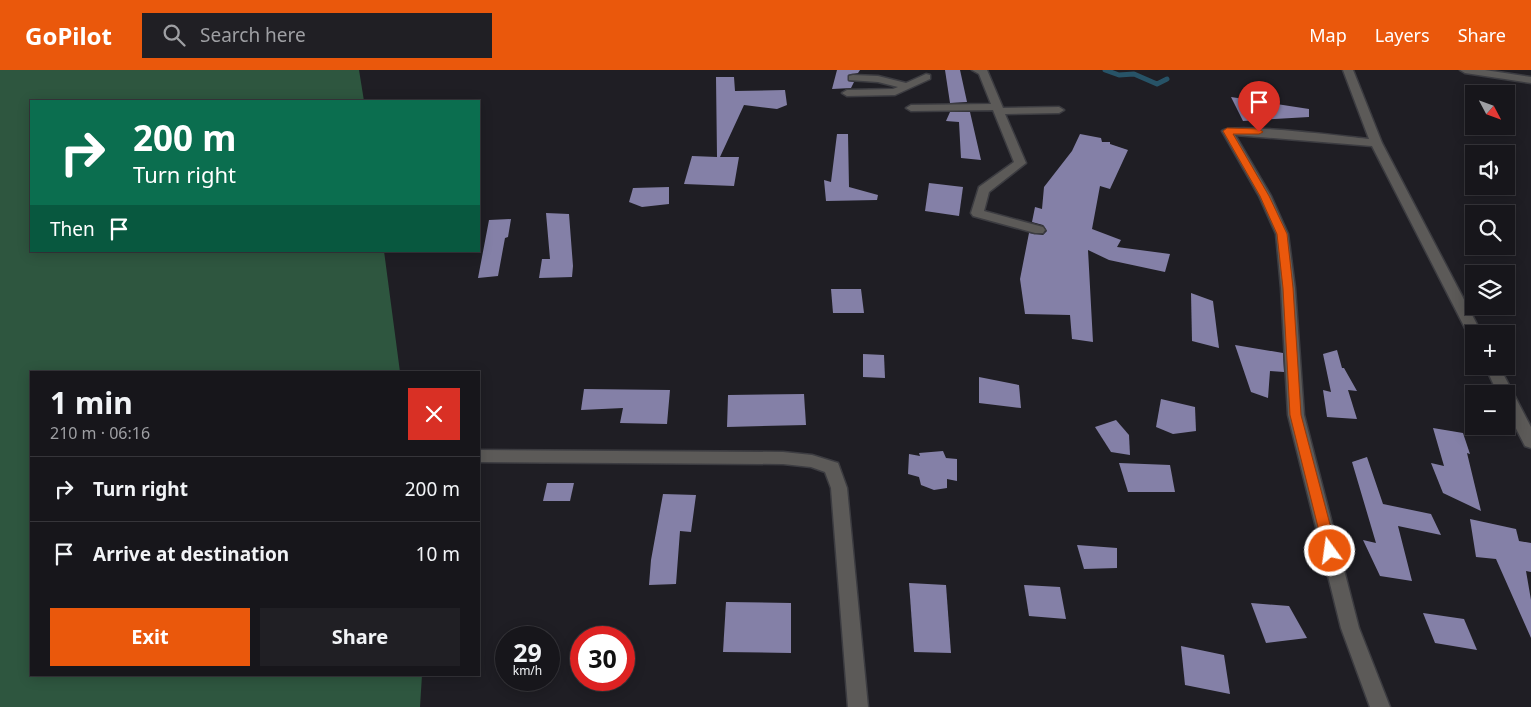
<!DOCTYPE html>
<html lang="en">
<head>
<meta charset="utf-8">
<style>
	body { margin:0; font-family:"Noto Sans",sans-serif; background:#201f24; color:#f1f3f6; height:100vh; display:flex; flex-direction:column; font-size:19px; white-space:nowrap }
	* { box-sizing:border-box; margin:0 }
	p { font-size:16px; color:#9e9fa3 }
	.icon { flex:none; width:28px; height:28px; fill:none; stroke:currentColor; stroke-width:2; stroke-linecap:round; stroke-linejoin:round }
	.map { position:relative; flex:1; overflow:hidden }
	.details { position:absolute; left:30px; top:301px; width:450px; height:305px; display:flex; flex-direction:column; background:#17161b; border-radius:0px; box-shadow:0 2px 12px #0003,0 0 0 1px #36353a }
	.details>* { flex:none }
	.hud { position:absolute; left:30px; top:30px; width:450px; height:152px; border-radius:0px; box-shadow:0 2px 12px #0003,0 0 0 1px #36353a; background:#0b6e4f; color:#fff; overflow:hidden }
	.needle { width:32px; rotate:131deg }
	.tools { position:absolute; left:1465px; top:15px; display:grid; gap:10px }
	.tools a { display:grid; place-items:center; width:50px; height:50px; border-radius:0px; background:#17161b; box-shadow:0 2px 12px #0003,0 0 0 1px #36353a; font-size:25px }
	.speed { position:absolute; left:495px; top:556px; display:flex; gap:10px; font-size:25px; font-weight:700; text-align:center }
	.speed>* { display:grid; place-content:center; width:65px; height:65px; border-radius:50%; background:#17161b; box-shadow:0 2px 12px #0003,0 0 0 1px #36353a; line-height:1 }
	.speed small { font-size:12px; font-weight:400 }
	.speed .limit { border:8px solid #d22; background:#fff; color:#111 }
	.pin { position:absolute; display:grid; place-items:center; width:42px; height:42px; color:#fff; margin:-51px -21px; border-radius:50% 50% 50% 0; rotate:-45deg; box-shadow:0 0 5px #0007 }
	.pin .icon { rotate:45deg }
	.me { position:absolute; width:55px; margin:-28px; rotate:346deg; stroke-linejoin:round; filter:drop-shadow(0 0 4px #0008) }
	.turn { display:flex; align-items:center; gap:18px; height:105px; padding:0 20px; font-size:22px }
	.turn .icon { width:65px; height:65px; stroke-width:2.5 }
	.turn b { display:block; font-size:35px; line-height:42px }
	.then { display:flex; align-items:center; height:48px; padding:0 20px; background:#0003; gap:10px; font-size:19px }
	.round { display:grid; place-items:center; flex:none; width:52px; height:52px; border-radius:0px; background:#201f24 }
	.overview { display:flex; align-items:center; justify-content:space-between; height:85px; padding:0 20px }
	h1 { font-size:30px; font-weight:700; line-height:38px }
	.cta { display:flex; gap:10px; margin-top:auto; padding:10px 20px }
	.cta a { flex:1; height:58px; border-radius:0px; background:#ea580c; color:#fff; font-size:20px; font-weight:700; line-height:58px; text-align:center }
	.cta a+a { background:#201f24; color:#f1f3f6 }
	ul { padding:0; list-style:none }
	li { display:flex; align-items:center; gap:15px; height:65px; padding:0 20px; border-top:1px solid #36353a }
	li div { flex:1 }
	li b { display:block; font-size:19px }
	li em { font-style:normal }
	header { display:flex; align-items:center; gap:30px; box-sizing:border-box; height:70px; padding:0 25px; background:#ea580c; color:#fff }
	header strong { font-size:24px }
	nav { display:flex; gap:28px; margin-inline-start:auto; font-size:18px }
	.search { width:350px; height:45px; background:#201f24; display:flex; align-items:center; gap:12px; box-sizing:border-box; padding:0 18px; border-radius:0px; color:#9e9fa3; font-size:19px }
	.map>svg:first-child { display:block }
</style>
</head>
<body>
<header>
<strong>GoPilot</strong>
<div class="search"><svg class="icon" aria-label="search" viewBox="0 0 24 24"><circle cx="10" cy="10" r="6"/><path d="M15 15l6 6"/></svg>Search here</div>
<nav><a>Map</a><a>Layers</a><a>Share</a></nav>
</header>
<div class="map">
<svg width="1531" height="637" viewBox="0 0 1531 637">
	<rect width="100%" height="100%" fill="#1f1e24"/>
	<polygon fill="#2e563f" points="0,0 359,0 364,31 31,31 31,181 384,181 400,302 31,302 31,605 422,605 420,637 0,637"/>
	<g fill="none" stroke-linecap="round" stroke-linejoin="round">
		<polyline stroke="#275367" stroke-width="5" points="1105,0 1119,5 1134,4 1157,14 1167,9"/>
	</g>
	<g fill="#8480a7">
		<polygon points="837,0 860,0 858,3 848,5 848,11 854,12 851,18 832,19"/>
		<polygon points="945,0 960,0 967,32 950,33"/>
		<polygon points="716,7 734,7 735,21 785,20 787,35 777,39 744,35 720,87 739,87 734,116 684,114 692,86 717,87"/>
		<polygon points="1231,27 1309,39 1309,47 1243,51"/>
		<polygon points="950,42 970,42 981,90 961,88 959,52 946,51"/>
		<polygon points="837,64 848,64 849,117 878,125 877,130 826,131 824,110 831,112"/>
		<polygon points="1080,64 1101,68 1102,72 1110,72 1110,74 1128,80 1110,119 1100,116 1092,159 1121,170 1117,177 1170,184 1165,202 1109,190 1088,180 1093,272 1072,269 1070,245 1025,244 1020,209 1029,163 1043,165 1047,161 1043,155 1032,152 1035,137 1042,139 1044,117 1072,81"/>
		<polygon points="929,113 963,117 959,146 925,141"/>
		<polygon points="669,117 669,134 642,137 629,132 633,118"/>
		<polygon points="546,143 569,144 573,196 572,207 539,208 542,189 550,189"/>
		<polygon points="511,149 508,167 505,168 498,206 478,208 489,150"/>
		<polygon points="831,219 861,219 864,243 833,243"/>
		<polygon points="1191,223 1213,231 1219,278 1192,271"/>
		<polygon points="1235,275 1283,283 1284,302 1270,301 1268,328 1251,322"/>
		<polygon points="1337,280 1342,298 1344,298 1357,321 1348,320 1357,349 1327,347 1323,320 1331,322 1323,284"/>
		<polygon points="863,284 884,285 885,308 863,307"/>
		<polygon points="979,307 1019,315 1021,338 979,333"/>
		<polygon points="584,319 670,320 667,354 620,353 623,338 581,340"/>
		<polygon points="804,324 806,355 727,357 728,325"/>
		<polygon points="1161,329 1195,337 1196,361 1173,364 1156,357"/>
		<polygon points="1116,350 1129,365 1130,385 1111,382 1095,357"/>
		<polygon points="1433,358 1463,363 1470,384 1467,383 1481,441 1443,423 1431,393 1444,396"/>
		<polygon points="943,381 946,388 957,389 957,411 947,409 947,418 934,420 921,415 919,407 908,404 909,384 920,386 919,383"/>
		<polygon points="1367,387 1383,434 1431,444 1441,465 1398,456 1412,511 1380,506 1363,470 1376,473 1352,392"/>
		<polygon points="1119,393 1170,395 1175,422 1128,422"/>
		<polygon points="547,413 574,413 570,431 543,431"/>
		<polygon points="663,424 696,425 691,462 680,461 676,514 649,515 651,490"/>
		<polygon points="1470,449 1516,459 1519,471 1531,473 1531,502 1526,501 1531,530 1531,568 1496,489 1476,487"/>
		<polygon points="1077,475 1117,478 1117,498 1084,499"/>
		<polygon points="909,513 946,515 951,583 914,582"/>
		<polygon points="1024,515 1060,517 1066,549 1029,546"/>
		<polygon points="726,532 791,533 791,583 723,582"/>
		<polygon points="1251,533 1289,536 1307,568 1266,573"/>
		<polygon points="1423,543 1464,549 1477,580 1435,573"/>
		<polygon points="1181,576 1224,585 1230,624 1185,615"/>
	</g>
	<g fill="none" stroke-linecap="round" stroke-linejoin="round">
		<defs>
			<g id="minor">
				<polygon points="972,0 987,0 1003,38 1059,37 1064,40 1059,43 1005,44 1026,93 989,122 984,141 1043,157 1045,160 1043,163 1035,163 973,146 971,143 979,117 1014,92 993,40 911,41 906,38 911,35 991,34 979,4"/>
				<path d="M1343,0H1353L1382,73L1482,264H1474V269L1468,264L1372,76L1235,65L1271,126L1288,164L1295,218L1304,345L1359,558L1390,637H1370L1341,558L1288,345L1281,218L1276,164L1259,126L1222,61C1231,52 1349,67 1369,69Z"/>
				<polygon points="1460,0 1485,0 1531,7 1531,13 1465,3"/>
				<polygon points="926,4 930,5 930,9 895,25 847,26 842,23 847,20 893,19 898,17 878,12 849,10 849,6 853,5 878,6 906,13"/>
				<polygon points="1485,296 1499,296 1531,357 1531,378 1525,376 1506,339 1506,324 1498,324"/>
				<polygon points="479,380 783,382 812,385 838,393 847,418 868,637 848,637 831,418 825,402 811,397 783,394 479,392"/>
			</g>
		</defs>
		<use href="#minor" stroke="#3c3c41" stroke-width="3"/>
		<use href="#minor" fill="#5c5a58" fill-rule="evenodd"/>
	</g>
	<polygon fill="#ea580c" stroke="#983908" points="1227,58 1259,59 1263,62 1259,64 1233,64 1269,126 1287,164 1293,218 1301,345 1337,481 1335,485 1330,487 1326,485 1324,481 1290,345 1283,218 1277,164 1260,126 1223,61"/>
</svg>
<div class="tools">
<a><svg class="needle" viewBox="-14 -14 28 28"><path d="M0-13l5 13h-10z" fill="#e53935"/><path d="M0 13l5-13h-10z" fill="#9e9fa3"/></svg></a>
<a><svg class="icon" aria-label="sound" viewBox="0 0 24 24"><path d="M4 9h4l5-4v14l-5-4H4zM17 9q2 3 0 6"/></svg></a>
<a><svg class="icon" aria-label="search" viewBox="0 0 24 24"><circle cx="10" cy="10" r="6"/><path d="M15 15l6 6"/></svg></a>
<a><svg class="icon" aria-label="layers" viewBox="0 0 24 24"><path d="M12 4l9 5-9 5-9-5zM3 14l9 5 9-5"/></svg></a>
<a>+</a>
<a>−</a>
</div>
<div class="speed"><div>29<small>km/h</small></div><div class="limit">30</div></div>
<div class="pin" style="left:1259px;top:62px;background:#d93025"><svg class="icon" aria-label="arrive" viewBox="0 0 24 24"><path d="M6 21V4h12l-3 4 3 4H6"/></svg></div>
<svg class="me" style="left:1330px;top:481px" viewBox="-20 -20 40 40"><circle r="17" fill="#ea580c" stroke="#fff" stroke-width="3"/><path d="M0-11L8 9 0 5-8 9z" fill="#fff"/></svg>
<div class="hud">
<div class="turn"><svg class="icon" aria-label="right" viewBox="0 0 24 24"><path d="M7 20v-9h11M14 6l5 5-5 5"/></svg><div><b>200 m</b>Turn right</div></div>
<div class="then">Then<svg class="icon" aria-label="arrive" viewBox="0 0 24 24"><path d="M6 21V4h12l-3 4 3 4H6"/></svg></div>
</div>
<section class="details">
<div class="overview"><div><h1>1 min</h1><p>210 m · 06:16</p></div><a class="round" style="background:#d93025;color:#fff"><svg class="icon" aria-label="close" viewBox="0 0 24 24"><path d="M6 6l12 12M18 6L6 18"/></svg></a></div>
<ul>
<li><svg class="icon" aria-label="right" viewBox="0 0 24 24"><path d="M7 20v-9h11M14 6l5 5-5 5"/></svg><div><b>Turn right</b></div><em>200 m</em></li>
<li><svg class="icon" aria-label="arrive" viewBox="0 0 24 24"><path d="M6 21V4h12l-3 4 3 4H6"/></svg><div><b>Arrive at destination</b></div><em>10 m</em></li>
</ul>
<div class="cta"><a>Exit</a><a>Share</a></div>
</section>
</div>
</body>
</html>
